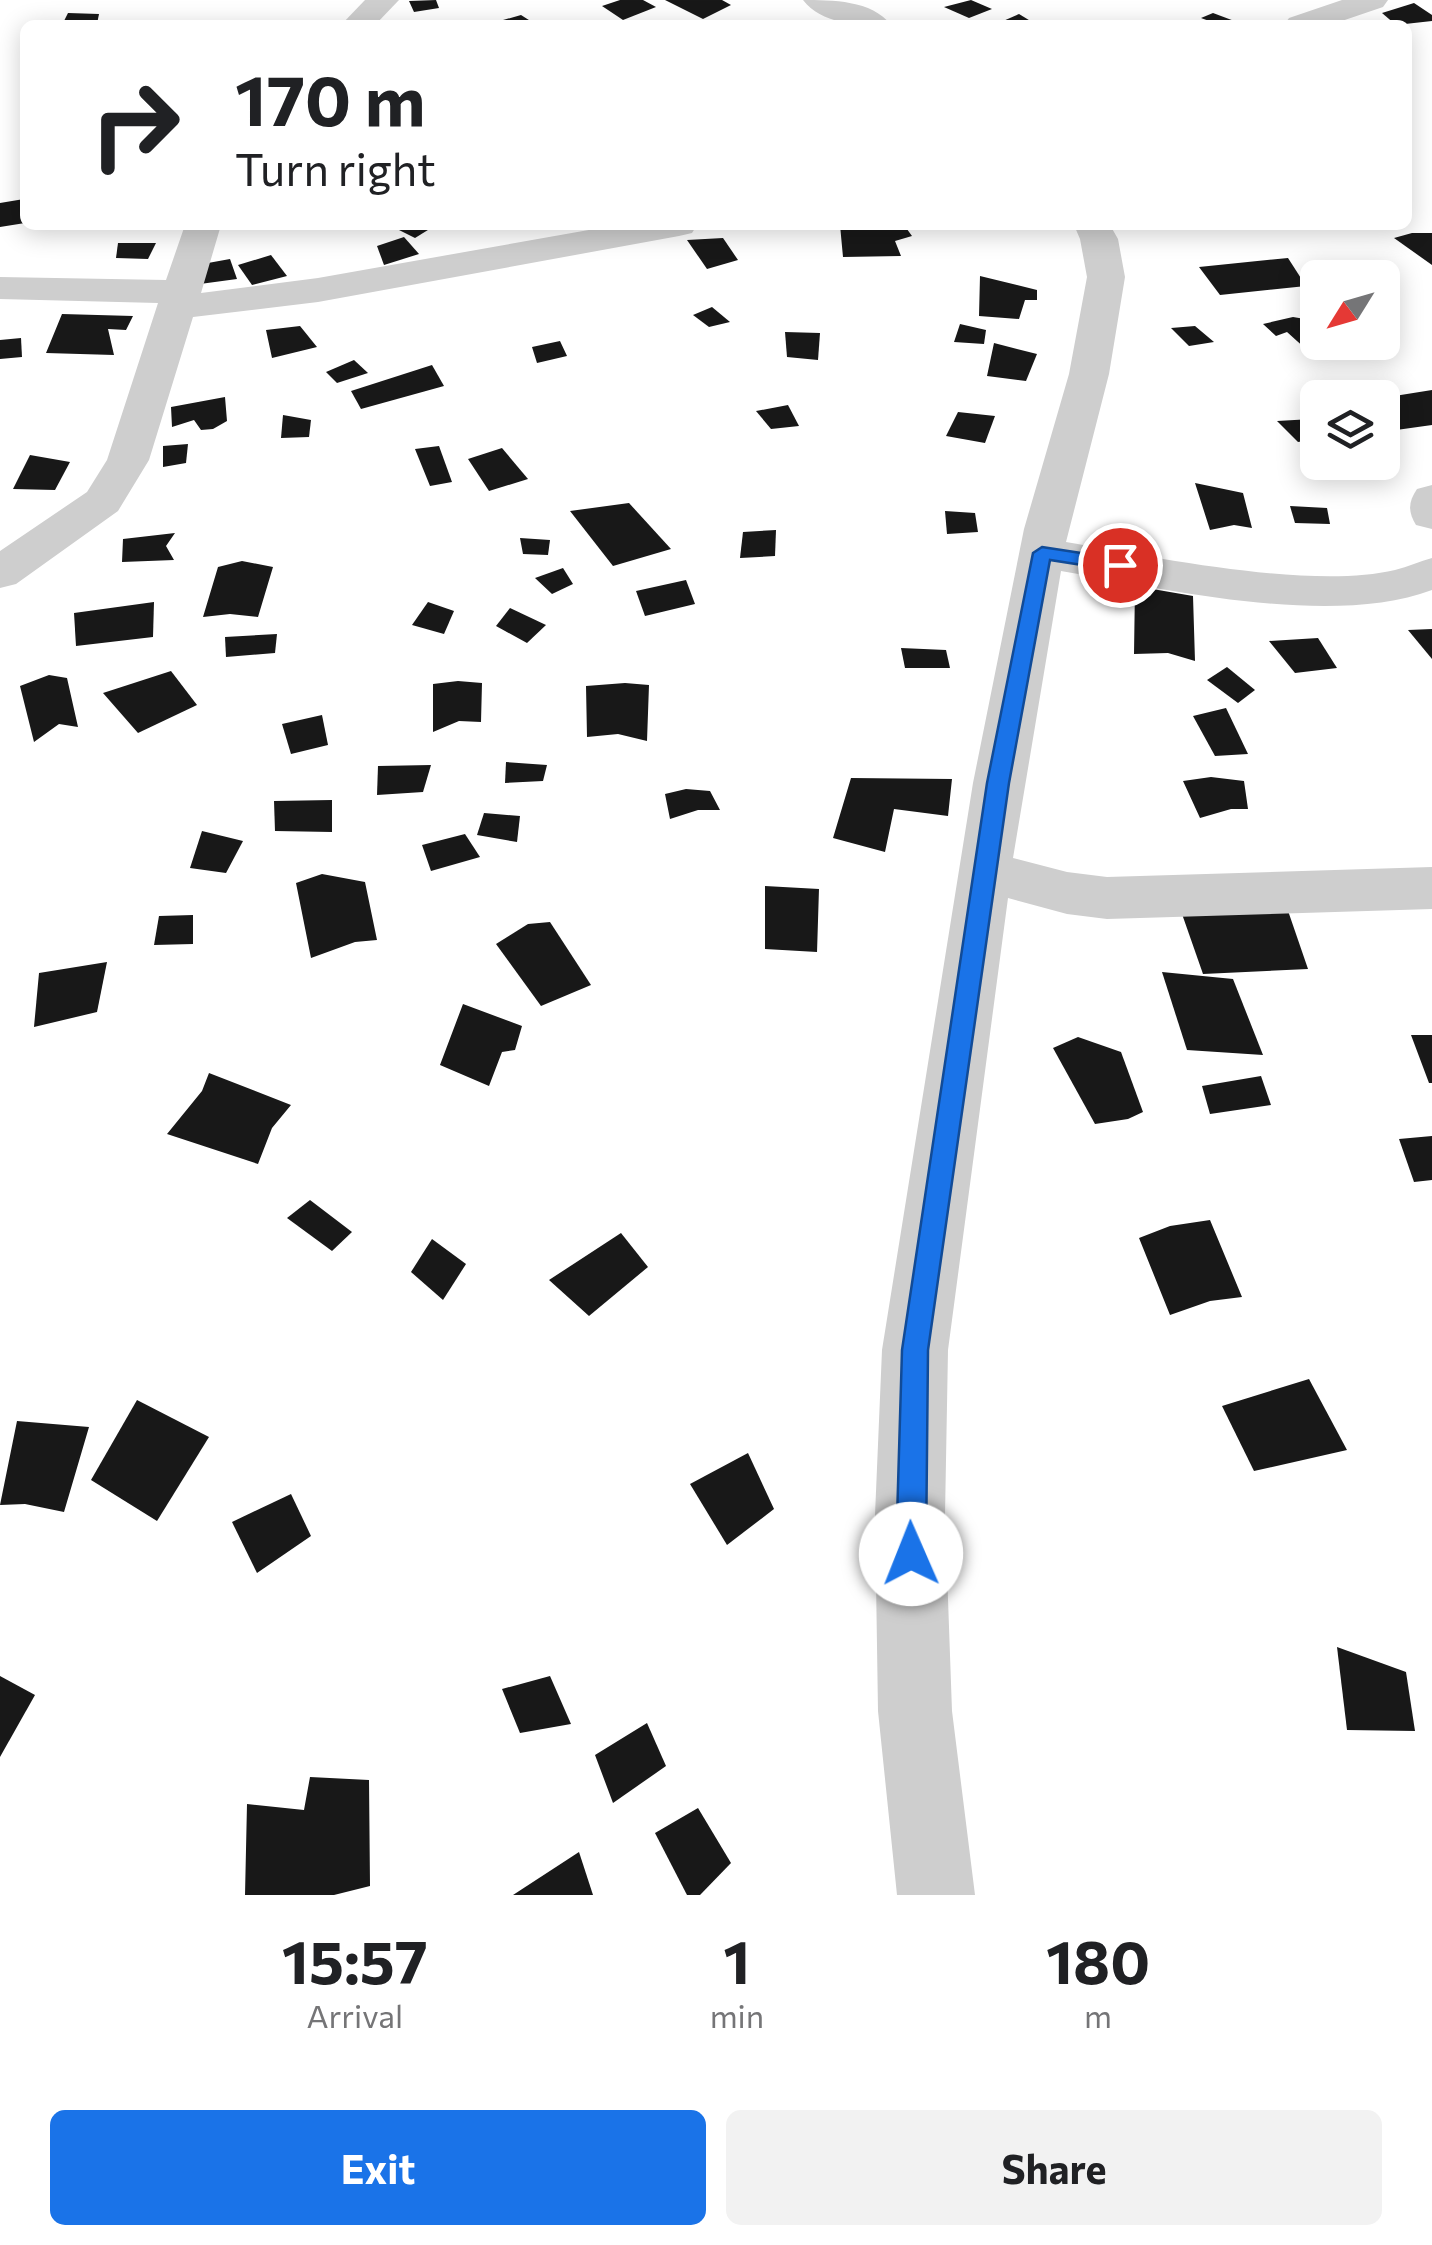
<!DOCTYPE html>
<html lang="en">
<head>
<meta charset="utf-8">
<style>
	body { margin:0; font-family:Commissioner,sans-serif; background:#f2f2f2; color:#202124; height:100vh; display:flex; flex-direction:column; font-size:38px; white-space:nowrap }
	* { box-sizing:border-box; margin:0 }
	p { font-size:32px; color:#757577 }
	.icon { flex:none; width:55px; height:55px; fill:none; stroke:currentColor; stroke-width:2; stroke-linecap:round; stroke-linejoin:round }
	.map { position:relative; height:1895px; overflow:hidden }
	.drawer { display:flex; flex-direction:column; background:#fff; flex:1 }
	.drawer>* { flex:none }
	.guide { position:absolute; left:20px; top:20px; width:1392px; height:210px; border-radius:15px; box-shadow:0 5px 25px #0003; background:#fff; color:#202124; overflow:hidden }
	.needle { width:65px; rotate:233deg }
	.fabs { position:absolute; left:1300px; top:260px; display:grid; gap:20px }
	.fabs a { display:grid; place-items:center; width:100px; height:100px; border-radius:15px; background:#fff; box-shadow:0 5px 25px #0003; font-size:50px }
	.pin { position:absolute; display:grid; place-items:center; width:85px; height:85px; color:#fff; margin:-42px; border:5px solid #fff; border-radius:50%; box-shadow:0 2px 10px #0007 }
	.me { position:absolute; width:110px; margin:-55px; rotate:359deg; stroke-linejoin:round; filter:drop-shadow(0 0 8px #0008) }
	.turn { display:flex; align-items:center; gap:35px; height:210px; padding:0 50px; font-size:45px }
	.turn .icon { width:130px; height:130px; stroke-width:2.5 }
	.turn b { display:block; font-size:70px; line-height:85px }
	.eta { display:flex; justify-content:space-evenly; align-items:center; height:170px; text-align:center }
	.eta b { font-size:60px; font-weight:700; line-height:70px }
	.action { display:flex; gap:20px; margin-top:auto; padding:20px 50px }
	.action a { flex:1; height:115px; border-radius:15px; background:#1a73e8; color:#fff; font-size:40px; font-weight:700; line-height:115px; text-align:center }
	.action a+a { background:#f2f2f2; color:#202124 }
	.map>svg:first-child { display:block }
</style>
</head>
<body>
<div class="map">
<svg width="1432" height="1895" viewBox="0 0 1432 1895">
	<rect width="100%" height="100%" fill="#fff"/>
	<g fill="#181818">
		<polygon points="436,0 439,8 414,12 409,1"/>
		<polygon points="620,0 643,0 656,7 623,20 602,6"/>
		<polygon points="665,0 722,0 731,5 703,19"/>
		<polygon points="971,0 992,9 969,18 944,7"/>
		<polygon points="1414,3 1432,15 1432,21 1396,25 1382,13"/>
		<polygon points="68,13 99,14 97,24 62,25"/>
		<polygon points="1213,13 1237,22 1220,25 1201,18"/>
		<polygon points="1019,14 1037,25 994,25"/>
		<polygon points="521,15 532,22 489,25 489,24"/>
		<polygon points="24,199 25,223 0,227 0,203"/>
		<polygon points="389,225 436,225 415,238"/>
		<polygon points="840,225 904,225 912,236 895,241 901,256 843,257"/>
		<polygon points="1412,233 1432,233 1432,265 1394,238"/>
		<polygon points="404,237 419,254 384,265 377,246"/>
		<polygon points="723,238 738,260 707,269 687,240"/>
		<polygon points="118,243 156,243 148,259 116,258"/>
		<polygon points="271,255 287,276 252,285 238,265"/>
		<polygon points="1288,258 1306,286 1220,295 1199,267"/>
		<polygon points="230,259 237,279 200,284 197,265"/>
		<polygon points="980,276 1037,290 1037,300 1025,300 1019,319 979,316"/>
		<polygon points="712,307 730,322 709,327 693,315"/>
		<polygon points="62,314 133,316 126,330 108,329 114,355 46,353"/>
		<polygon points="1293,317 1311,320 1318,326 1318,342 1337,342 1346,351 1329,351 1317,359 1287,332 1276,336 1263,324"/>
		<polygon points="960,324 986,330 984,344 954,342"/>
		<polygon points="300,326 317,347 272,358 266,330"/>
		<polygon points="1195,326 1214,342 1189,346 1171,328"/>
		<polygon points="785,332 820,333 818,360 787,357"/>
		<polygon points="21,338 22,357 0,359 0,340"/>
		<polygon points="560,341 567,356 537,363 532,347"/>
		<polygon points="994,343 1037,354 1026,381 987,376"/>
		<polygon points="354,360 368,373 337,383 326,372"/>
		<polygon points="432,365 444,386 361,409 351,391"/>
		<polygon points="1432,390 1432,425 1382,432 1382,398"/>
		<polygon points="225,397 227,421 213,429 201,430 194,420 172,427 171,407"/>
		<polygon points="788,405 799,426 771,429 756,411"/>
		<polygon points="958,412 995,416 985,443 946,436"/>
		<polygon points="283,415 311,420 309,437 281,438"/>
		<polygon points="1312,419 1318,439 1298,442 1277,421"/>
		<polygon points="188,444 186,463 163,467 163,446"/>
		<polygon points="439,446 452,482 430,486 415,449"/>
		<polygon points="502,448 528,479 489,491 468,459"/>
		<polygon points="30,455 70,462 55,490 13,489"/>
		<polygon points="1195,483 1243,493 1252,528 1234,525 1210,530"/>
		<polygon points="629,503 671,549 613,566 570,511"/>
		<polygon points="1290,506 1327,508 1330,524 1295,523"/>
		<polygon points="945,511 975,513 978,532 947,534"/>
		<polygon points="776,530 775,556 740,558 743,532"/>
		<polygon points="175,533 166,546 174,560 122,562 123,539"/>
		<polygon points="520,538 550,540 548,555 523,554"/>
		<polygon points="242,561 273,567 258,617 230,614 203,617 218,567"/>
		<polygon points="563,568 573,584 552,594 535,578"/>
		<polygon points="686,580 695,604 645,616 636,591"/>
		<polygon points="1135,586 1193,596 1195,661 1168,653 1134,654"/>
		<polygon points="154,602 153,637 76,646 74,613"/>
		<polygon points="428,602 454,611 444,634 412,625"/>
		<polygon points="510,608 546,625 527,643 496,626"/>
		<polygon points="1432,629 1432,659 1408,630"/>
		<polygon points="277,634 275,653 226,657 225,637"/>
		<polygon points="1318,638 1337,668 1295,673 1269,641"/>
		<polygon points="901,648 946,650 950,668 905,668"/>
		<polygon points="1227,667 1255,690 1238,703 1207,680"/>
		<polygon points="171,671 197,705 138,733 103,693"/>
		<polygon points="49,675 67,678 78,727 59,724 34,742 20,686"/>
		<polygon points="458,681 482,683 481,722 459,721 433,732 433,684"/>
		<polygon points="625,683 649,685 647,741 618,734 587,737 586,686"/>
		<polygon points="1226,708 1248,754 1215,756 1193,716"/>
		<polygon points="322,715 328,745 291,754 282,724"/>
		<polygon points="506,762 547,765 543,781 505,783"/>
		<polygon points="431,765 423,792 377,795 378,766"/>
		<polygon points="1211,777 1244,781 1248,809 1231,809 1200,818 1183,781"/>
		<polygon points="851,778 952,779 948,816 894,809 885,852 833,838"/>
		<polygon points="686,789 710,791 720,810 698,810 670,819 665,794"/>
		<polygon points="332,800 332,832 275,831 274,801"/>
		<polygon points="484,813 520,816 517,842 477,835"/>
		<polygon points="202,831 243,841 226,873 190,868"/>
		<polygon points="465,834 480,857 431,871 422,845"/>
		<polygon points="322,874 365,882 377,940 355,942 311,958 296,883"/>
		<polygon points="765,886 819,889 817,952 765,949"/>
		<polygon points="1286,905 1308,969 1203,974 1182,914"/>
		<polygon points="193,915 193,944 154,945 159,916"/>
		<polygon points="550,922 591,985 541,1006 496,944 528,924"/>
		<polygon points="107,962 97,1012 34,1027 39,973"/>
		<polygon points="1162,972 1233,979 1263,1055 1187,1050"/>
		<polygon points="463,1004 522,1026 515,1050 502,1052 489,1086 440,1065"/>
		<polygon points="1411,1035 1432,1035 1432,1083 1429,1083"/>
		<polygon points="1078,1037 1121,1052 1143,1112 1128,1119 1095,1124 1053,1048"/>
		<polygon points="209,1073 291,1105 272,1128 258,1164 167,1134 202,1091"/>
		<polygon points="1261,1076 1271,1105 1210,1114 1202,1086"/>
		<polygon points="1432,1136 1432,1180 1414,1182 1399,1139"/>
		<polygon points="310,1200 352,1232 332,1251 287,1218"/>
		<polygon points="1210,1220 1242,1297 1210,1301 1170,1315 1139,1238 1170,1226"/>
		<polygon points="621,1233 648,1267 589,1316 549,1280"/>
		<polygon points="432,1239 466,1264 443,1300 411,1272"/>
		<polygon points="1309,1379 1347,1450 1254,1471 1222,1406"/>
		<polygon points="137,1400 209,1437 157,1521 91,1480"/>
		<polygon points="17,1421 89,1427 64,1512 25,1504 0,1505"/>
		<polygon points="748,1453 774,1509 727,1545 690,1484"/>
		<polygon points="291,1494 311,1536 257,1573 232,1522"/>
		<polygon points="1337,1647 1406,1672 1415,1731 1347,1730"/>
		<polygon points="0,1676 35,1695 0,1757"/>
		<polygon points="550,1676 571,1724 520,1733 502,1689"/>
		<polygon points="647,1723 666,1766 613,1803 595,1755"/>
		<polygon points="310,1777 369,1780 370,1886 334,1895 245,1895 247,1804 304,1810"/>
		<polygon points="698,1808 731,1863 700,1895 687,1895 655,1833"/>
		<polygon points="579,1852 593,1895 513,1895"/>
	</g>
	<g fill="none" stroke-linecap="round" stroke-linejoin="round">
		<g fill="#cecece" fill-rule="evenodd">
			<polygon points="365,0 399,0 375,25 341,25"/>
			<path d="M803,0C832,0 872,0 891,25C862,25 823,26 803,0Z"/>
			<polygon points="1342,0 1388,0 1383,7 1330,25 1284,25 1289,18"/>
			<polygon points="185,225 221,225 201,293 318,278 617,225 697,225 692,233 679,236 318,302 193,317 149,460 118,511 16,584 0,588 0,551 87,492 107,460 158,303 0,299 0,277 166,280"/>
			<path d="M1074,225H1110L1118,239L1125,277L1109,374L1066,542C1154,557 1311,590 1395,570C1408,567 1420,561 1432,558V590C1330,628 1167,589 1061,571L1013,858L1067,872L1107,877L1432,867V909L1107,919L1067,914L1008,898L948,1350L945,1515L952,1711L975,1895H897L878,1711L875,1515L882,1350L973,783L1024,529L1069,374L1087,277L1080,239Z"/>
			<path d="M1432,485V529L1416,525C1408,512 1408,502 1417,489Z"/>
		</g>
	</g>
	<polygon fill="#1a73e8" stroke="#114b97" stroke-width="2.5" points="1042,547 1120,559 1129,565 1120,571 1050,560 1009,783 928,1350 926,1554 921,1565 911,1569 901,1565 896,1554 902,1350 987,783 1033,553"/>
</svg>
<div class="fabs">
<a><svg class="needle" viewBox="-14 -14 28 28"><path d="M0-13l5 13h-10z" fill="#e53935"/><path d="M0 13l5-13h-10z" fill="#757577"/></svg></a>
<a><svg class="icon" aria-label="layers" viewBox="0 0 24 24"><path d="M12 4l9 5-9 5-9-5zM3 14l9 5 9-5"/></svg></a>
</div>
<div class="pin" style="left:1120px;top:565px;background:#d93025"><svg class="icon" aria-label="arrive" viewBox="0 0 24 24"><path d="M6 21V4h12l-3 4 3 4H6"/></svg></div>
<svg class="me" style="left:911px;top:1554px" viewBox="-20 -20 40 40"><circle r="19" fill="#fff"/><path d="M0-13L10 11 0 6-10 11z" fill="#1a73e8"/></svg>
<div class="guide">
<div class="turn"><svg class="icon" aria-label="right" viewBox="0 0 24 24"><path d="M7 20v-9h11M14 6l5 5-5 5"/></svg><div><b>170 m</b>Turn right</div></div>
</div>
</div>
<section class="drawer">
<div class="eta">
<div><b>15:57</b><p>Arrival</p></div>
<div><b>1</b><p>min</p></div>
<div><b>180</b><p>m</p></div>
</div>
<div class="action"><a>Exit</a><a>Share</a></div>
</section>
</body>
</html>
